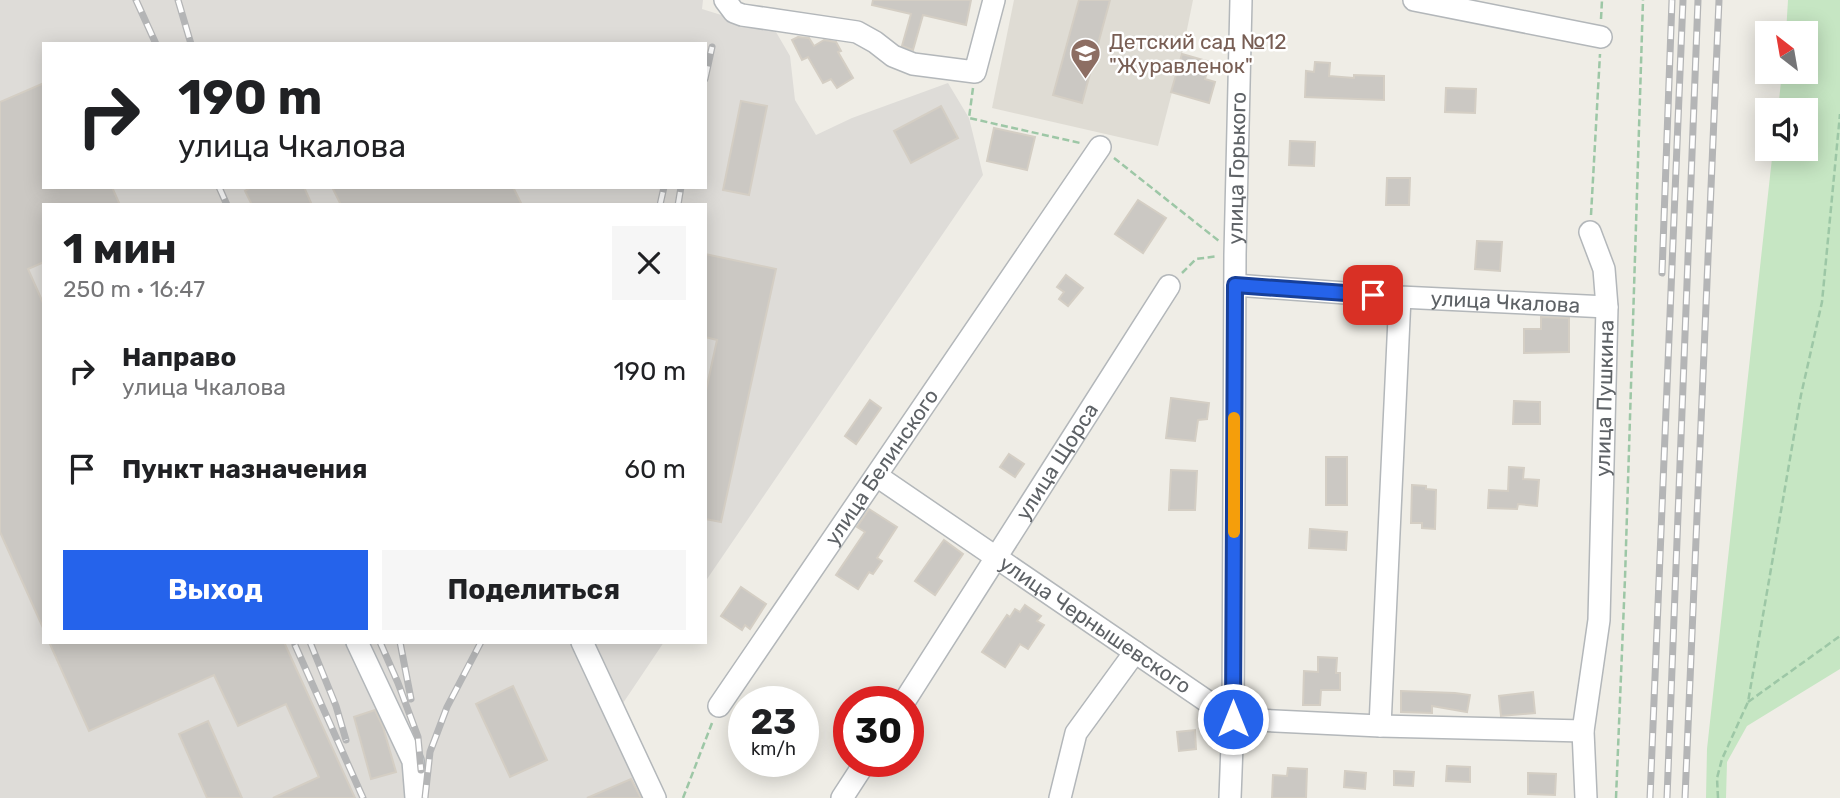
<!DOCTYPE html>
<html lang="ru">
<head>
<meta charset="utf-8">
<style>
	body { margin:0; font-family:Rubik,sans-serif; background:#f6f6f6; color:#202124; height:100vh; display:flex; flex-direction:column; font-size:26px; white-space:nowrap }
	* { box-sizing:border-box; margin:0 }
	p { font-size:23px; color:#757577 }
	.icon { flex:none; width:38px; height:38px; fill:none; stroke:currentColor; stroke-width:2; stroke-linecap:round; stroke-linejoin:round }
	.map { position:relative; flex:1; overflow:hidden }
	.details { position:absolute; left:42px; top:203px; width:665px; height:441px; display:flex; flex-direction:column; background:#fff; border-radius:0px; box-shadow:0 4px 18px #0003 }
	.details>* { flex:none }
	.banner { position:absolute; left:42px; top:42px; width:665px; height:147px; border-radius:0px; box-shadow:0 4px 18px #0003; background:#fff; color:#202124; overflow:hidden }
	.needle { width:46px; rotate:329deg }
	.buttons { position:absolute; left:1755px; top:21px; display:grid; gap:14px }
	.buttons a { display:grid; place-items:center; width:63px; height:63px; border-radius:0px; background:#fff; box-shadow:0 4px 18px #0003; font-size:35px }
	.speed { position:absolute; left:728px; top:686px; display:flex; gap:14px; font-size:35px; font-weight:700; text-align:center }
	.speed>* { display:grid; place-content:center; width:91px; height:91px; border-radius:50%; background:#fff; box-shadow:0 4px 18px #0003; line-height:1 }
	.speed small { font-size:18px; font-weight:400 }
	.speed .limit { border:10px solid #d22; background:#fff; color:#111 }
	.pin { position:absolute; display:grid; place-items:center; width:60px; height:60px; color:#fff; margin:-30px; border-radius:14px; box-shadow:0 4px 10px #0006 }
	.me { position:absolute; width:77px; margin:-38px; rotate:0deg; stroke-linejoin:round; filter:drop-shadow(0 0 5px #0008) }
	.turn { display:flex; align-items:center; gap:24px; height:147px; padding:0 21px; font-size:32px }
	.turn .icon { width:91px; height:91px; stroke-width:2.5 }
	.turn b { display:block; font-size:49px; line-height:60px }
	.round { display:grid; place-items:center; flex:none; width:74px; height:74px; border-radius:0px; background:#f6f6f6 }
	.headline { display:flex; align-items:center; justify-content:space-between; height:119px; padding:0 21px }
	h1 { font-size:42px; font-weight:700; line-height:52px }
	.button { display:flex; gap:14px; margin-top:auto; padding:14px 21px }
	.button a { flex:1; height:80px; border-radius:0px; background:#2563eb; color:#fff; font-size:28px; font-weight:700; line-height:80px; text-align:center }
	.button a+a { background:#f6f6f6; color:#202124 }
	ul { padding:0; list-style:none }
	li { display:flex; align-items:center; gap:21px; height:98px; padding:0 21px }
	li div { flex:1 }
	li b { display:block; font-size:26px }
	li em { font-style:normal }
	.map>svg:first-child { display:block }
</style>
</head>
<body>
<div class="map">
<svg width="1840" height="798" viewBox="0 0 1840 798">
	<rect width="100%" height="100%" fill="#efede6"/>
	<path fill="#dedcd8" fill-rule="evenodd" d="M0,0H703L702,9L776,32L790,56L795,100L816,135L852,118L948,83L969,118L983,175L705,582V205H44V642H664L611,721L648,798H0ZM44,44H705V187H44Z"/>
	<polygon fill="#dfdcd4" points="1014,0 1193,0 1182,54 1158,146 992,108"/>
	<polygon fill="#c6e6c3" points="1788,0 1840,0 1840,669 1747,726 1727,762 1726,798 1706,798 1707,749 1773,149 1806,149 1806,110 1778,110 1782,72 1806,72 1806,33 1786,33"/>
	<g fill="#cbc8c3" stroke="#d4cec4" stroke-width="2">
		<polygon points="873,0 971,0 966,25 923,15 913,50 902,46 911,14 872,5"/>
		<polygon points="1079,0 1110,0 1082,103 1053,95"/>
		<polygon points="798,37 809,38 814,46 824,40 836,42 841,51 838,52 853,78 837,88 831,79 823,83 808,57 802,60 792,40"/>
		<polygon points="1182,54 1210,62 1205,79 1215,82 1209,103 1171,92"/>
		<polygon points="1315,62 1330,63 1329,76 1354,78 1354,75 1384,76 1384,100 1305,97 1306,71 1314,72"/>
		<polygon points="44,83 44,187 112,187 120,205 44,205 44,262 28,269 44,305 44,630 0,532 0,102"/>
		<polygon points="1446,88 1476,89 1475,113 1445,112"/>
		<polygon points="741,101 767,106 749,195 723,190"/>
		<polygon points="941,106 958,138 911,163 894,131"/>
		<polygon points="994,128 1035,137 1027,170 987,161"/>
		<polygon points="1290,141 1315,142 1314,166 1289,165"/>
		<polygon points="1387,178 1410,178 1409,205 1386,205"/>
		<polygon points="252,187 304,187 312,205 252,205 245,191"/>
		<polygon points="332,187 513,187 522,205 341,205"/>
		<polygon points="1138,200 1166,218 1143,253 1115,234"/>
		<polygon points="1477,241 1502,242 1500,271 1475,269"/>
		<polygon points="705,254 776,269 721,522 705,519 705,395 717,340 705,337"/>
		<polygon points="1066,275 1083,288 1068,306 1059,299 1064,292 1057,287"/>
		<polygon points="1541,317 1569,318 1569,352 1524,353 1524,329 1541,329"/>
		<polygon points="1171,398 1209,403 1207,419 1198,420 1195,441 1166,438"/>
		<polygon points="870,400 881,408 856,444 845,436"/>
		<polygon points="1514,401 1540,402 1540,424 1513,424"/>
		<polygon points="1009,454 1024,464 1015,477 1000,467"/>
		<rect x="1326" y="457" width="21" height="48"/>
		<polygon points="1509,467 1524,468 1523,479 1539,480 1537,506 1518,504 1517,509 1488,508 1489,490 1508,491"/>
		<polygon points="1171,470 1197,471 1195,510 1169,510"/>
		<polygon points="1412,485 1426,486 1426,489 1436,490 1435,529 1422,528 1422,523 1411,523"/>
		<polygon points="869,509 897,527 877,558 882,561 873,574 869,572 858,589 836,575 865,532 857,527"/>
		<polygon points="1310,529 1347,532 1346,550 1309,548"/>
		<polygon points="944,540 963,554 935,595 915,581"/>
		<polygon points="741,587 766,604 750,629 745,625 742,630 721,616"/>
		<polygon points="1025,605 1041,616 1037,621 1044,625 1028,649 1020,644 1005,667 982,652 1007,615 1010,617 1015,609 1020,612"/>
		<polygon points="49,642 284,642 355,798 273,798 319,777 286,704 238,726 214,675 89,731"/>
		<polygon points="1318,657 1337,658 1336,673 1340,673 1340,690 1321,690 1320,705 1303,705 1304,671 1318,672"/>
		<polygon points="513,686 547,760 510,777 476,704"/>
		<polygon points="1401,691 1455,693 1470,695 1467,712 1432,706 1432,713 1401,712"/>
		<polygon points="1533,692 1535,713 1501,716 1499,696"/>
		<polygon points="375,710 383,727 396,772 371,779 354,717"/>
		<polygon points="208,721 242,798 207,798 179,734"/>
		<polygon points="1195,730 1196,749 1179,751 1177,732"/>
		<polygon points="1447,766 1470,767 1470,782 1446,781"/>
		<polygon points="1288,768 1307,769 1306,798 1272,798 1273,775 1287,776"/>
		<polygon points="1345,771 1366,773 1365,789 1344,787"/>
		<polygon points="1394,771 1414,772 1413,786 1394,785"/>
		<polygon points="1528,773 1556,774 1555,795 1528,794"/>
		<polygon points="631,779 641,798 587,798"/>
	</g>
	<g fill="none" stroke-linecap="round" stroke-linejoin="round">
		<defs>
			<g id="minor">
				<polyline points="725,0 734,12 742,15 857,32 875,42 893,56 913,64 975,72 994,0"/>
				<polyline points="1414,0 1601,37"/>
				<path id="s1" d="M1235,285L1400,297L1607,307"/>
				<path id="s2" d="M877,476L1233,719L1380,726L1583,731"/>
				<polyline points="357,642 413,761 416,798"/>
				<polyline points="582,642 655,798"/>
				<path id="s3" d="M904,702L1169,286"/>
				<path id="s4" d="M719,706L1100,147"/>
				<polyline points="1380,726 1400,297"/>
				<polyline points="842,798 866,761"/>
				<polyline points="1060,798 1076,733 1135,652"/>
				<path id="s5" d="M1230,798L1233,719L1235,254L1241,0"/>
				<path id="s6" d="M1586,798L1583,731L1599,620L1607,307L1604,269L1590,232"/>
			</g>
		</defs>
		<use href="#minor" stroke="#b3b7ba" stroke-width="24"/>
		<g stroke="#9dc7a6" stroke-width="2.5" stroke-dasharray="7 3.5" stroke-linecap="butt">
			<polyline points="1601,19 1602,0"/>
			<polyline points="973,88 969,118 1080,143"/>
			<polyline points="1114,158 1219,241"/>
			<polyline points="1591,215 1600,54"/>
			<polyline points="1182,273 1196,259 1218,256"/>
			<polyline points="1748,702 1840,636"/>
			<polyline points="683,798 712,723"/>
			<polyline points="1616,798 1625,578 1643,0"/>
			<polyline points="1718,798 1717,778 1722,759 1748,702 1801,395 1822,302 1840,114"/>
		</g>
		<use href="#minor" stroke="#fff" stroke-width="21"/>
		<defs>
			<g id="rail">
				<polyline points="136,0 156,44"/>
				<polyline points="178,0 191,44"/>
				<polyline points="705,79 712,47"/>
				<polyline points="219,187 227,205"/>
				<polyline points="660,205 664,187"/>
				<polyline points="678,205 681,187"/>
				<polyline points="1662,273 1672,0"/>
				<polyline points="310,642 336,706 346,740"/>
				<polyline points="380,642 398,683 418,737 421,770"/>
				<polyline points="400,642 411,699"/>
				<polyline points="295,645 363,798"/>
				<polyline points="425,798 430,752 447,707 481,642"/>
				<polyline points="1650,798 1683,0"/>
				<polyline points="1667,798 1698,0"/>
				<polyline points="1685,798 1719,0"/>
			</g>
		</defs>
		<use href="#rail" stroke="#b4b5b6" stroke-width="7"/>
		<use href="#rail" stroke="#fff" stroke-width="4.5" stroke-dasharray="13" stroke-linecap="butt"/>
	</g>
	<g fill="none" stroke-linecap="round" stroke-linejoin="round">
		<defs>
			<polyline id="route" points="1233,719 1235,285 1373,295"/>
		</defs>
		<use href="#route" stroke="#184099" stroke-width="18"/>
		<use href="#route" stroke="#2563eb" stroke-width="12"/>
		<polyline stroke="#f59e0b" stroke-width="12" points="1234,532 1234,418"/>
	</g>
	<defs>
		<symbol id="school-pin" viewBox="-11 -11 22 30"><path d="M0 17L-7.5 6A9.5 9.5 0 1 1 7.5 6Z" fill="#8d6e63" stroke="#fff"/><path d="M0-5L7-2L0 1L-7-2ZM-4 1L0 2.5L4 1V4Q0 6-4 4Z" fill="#fff"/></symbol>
	</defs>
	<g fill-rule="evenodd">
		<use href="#school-pin" x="1068" y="36" width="35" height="47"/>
	</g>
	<g text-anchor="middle" stroke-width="5" stroke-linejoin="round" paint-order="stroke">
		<g font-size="21" fill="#785e54" stroke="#fff" text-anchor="start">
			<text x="1109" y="49">Детский сад №12<tspan x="1109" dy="24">"Журавленок"</tspan></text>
		</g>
		<g font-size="21" fill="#5e6266" stroke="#fff">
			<text dy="7" stroke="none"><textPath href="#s5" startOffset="630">улица Горького</textPath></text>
			<text dy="7" stroke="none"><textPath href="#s1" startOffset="271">улица Чкалова</textPath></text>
			<text dy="7" stroke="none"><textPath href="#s6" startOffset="401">улица Пушкина</textPath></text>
			<text dy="7" stroke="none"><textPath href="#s3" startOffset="285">улица Щорса</textPath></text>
			<text dy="7" stroke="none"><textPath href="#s4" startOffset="289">улица Белинского</textPath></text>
			<text dy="7" stroke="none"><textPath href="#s2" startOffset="264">улица Чернышевского</textPath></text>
		</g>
	</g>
</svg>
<div class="buttons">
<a><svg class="needle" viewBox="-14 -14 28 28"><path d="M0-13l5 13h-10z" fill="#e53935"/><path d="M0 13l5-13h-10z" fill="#757577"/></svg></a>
<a><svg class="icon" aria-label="sound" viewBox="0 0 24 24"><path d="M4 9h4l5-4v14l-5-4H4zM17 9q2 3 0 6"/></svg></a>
</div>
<div class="speed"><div>23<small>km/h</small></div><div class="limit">30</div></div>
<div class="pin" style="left:1373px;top:295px;background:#d93025"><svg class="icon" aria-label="arrive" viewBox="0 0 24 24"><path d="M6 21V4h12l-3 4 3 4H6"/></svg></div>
<svg class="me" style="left:1233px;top:719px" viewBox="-20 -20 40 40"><circle r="17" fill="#2563eb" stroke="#fff" stroke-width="3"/><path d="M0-11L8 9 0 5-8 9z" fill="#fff"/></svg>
<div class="banner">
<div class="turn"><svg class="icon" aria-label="right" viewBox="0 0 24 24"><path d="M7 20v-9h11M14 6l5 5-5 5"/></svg><div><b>190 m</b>улица Чкалова</div></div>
</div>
<section class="details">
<div class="headline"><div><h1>1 мин</h1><p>250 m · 16:47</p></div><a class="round"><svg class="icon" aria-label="close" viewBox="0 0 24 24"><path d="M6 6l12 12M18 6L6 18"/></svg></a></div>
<ul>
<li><svg class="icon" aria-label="right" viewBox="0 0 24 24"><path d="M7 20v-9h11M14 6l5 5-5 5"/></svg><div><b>Направо</b><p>улица Чкалова</p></div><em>190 m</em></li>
<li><svg class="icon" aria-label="arrive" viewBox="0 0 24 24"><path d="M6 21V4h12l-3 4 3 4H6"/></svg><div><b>Пункт назначения</b></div><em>60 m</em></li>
</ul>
<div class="button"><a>Выход</a><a>Поделиться</a></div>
</section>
</div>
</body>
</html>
